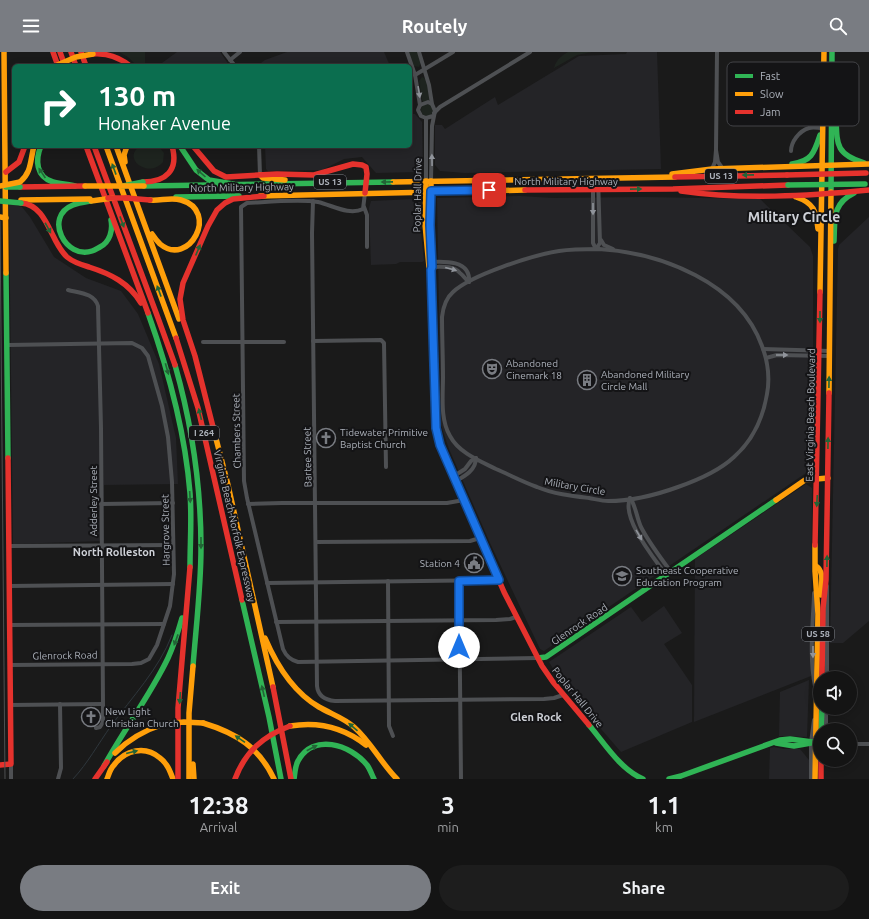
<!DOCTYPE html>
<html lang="en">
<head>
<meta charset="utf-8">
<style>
	body { margin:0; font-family:Ubuntu,sans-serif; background:#1d1d1d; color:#f1f3f6; height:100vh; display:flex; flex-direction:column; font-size:15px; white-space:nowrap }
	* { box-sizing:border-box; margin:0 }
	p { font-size:13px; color:#9d9ea0 }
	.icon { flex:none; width:22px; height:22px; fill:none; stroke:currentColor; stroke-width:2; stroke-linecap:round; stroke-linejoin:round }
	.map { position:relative; height:727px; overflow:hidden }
	.panel { display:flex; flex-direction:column; background:#141414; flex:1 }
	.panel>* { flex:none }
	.hud { position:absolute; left:12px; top:12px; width:400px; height:84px; border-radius:6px; box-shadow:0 2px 10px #0003,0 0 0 1px #333334; background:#0b6e4f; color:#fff; overflow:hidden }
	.buttons { position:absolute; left:813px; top:619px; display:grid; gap:8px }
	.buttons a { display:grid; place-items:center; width:44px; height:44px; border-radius:50%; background:#141414; box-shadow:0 2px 10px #0003,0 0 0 1px #333334; font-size:20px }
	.pin { position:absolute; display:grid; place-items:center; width:34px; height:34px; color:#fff; margin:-17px; border-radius:8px; box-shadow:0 2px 6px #0006 }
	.me { position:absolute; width:44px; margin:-22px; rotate:0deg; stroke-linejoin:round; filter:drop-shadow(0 0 3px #0008) }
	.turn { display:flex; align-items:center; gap:14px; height:84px; padding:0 20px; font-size:18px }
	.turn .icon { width:52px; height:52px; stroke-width:2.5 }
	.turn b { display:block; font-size:28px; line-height:34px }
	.eta { display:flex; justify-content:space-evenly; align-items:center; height:68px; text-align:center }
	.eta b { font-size:24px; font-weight:700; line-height:28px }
	.button { display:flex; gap:8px; margin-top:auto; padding:8px 20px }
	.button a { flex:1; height:46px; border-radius:24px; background:#797c82; color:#fff; font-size:16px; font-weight:700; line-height:46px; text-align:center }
	.button a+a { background:#1d1d1d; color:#f1f3f6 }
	header { display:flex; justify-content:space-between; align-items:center; height:52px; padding:0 20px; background:#797c82; color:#fff; font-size:18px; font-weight:700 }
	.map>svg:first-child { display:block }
</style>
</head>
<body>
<header><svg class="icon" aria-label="menu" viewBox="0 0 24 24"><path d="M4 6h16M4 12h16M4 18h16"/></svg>Routely<svg class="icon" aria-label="search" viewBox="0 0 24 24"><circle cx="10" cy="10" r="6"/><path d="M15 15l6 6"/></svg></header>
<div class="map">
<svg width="869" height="727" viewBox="0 0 869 727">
	<rect width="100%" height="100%" fill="#1a1a1a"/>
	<g fill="#242427">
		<polygon points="177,0 220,0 229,13 227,14 151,14 151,12 162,11"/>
		<polygon points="287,0 384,0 390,14 257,14 265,8"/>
		<polygon points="627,0 657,0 661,117 465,121 440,119 435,113 435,73 442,73 445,77 495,45 498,53 579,4 626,2"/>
		<polygon points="410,62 415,62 422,70 423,116 419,120 376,121 362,105 344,107 322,118 268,119 266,117 265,94 410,94"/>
		<polygon points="520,144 553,146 643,145 760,147 810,195 813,204 813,344 811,415 809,419 544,599 540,597 490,491 449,397 441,373 437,146"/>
		<polygon points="415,147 421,151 423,167 421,180 424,209 422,210 400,210 396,212 371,213 369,156 371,149"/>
		<polygon points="9,152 22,155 30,165 54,205 86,226 121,239 138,262 159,312 176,386 178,432 104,433 104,489 13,492"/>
		<polygon points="869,165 869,569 843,591 830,591 838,197 839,193"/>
		<polygon points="806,432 812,436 811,624 694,670 695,507"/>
		<polygon points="664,554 682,581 664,592 692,633 692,670 621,700 563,633 549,610 631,555 642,570"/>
		<polygon points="809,628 807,685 779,684 780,640"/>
		<polygon points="774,695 784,697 800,697 809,708 809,727 769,727 770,696"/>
	</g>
	<g fill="#1e241f">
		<polygon points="119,0 145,0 145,14 137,14 128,5"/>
		<polygon points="408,0 417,0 421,10 419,15 414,14"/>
		<path d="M568,0H614H592L577,3L554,16C556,8 561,4 568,0Z"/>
		<polygon points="422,25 426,27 430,48 423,50 422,48 419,29"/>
		<circle cx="427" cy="58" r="6"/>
		<path d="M140,94L159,95L164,101L163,110C149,127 121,107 140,94Z"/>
	</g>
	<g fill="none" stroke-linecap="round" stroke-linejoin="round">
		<path stroke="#2e363c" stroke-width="1" d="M73,727C88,711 98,692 111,674C132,645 159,617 172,583"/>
		<g stroke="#4e5053" stroke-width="4">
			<polyline points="224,0 235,14"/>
			<polyline points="407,0 415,23 420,53"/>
			<polyline points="419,0 429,33 432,52"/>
			<polyline points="230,8 240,0"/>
			<polyline points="415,23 453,0"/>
			<polyline points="769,52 770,26 771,25 823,25"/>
			<polyline points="434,61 440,55 530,0"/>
			<polyline points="259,94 260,123"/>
			<polyline points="716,98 717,0"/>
			<path d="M791,99C791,90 799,79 809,76C813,75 818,76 822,76"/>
			<polyline points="712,117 715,110 716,98 718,110 723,117"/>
			<polyline points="593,126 593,191 596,197 600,191 598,126"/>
			<polyline points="426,129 426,66"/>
			<polyline points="431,129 432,74 435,59 432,52 428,50 420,53 418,58 421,64 426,66 433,64"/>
			<path d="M365,141L363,157C349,164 332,153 318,150C299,147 268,150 247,151L241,155L244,429L247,446L283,597C286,604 290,608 298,610L538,606"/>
			<path d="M313,149L312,181L317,634C318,644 325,648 335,649L544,647L554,646L563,643"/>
			<polyline points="364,155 367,163 367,195"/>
			<polyline points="601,188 604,193 613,197"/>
			<path d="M599,197C661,201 739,230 762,294C768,310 770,326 767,342C763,366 753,388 734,405C719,419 698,428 678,435C656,443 631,449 608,449C602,449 595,447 589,446C572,444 554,442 537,435C523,430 510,423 496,417C480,409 459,401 450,384C440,367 443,344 443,325C443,305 442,285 442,265C443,256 446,246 453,240C471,223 533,203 559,199C572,197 585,197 599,197Z"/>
			<path d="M429,210C444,209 471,208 469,230"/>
			<path d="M429,215C440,215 453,213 460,221C464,224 465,227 469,230"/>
			<path d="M68,238C80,241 94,241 98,254L101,376L103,652V670L100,675L96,676"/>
			<polyline points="313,289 381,288 384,291 386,415"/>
			<polyline points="203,290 284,290"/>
			<polyline points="8,293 132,291 142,296 148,304 162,354 168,385 172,430 174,522 170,554 157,593 149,607 141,611 132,612 10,613"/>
			<polyline points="763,297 830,299"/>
			<polyline points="766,306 777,303 829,304"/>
			<polyline points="454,424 465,417 471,409 476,406"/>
			<path d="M456,429C465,424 476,418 476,406"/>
			<path d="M630,446C621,467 655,507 666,523"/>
			<path d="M630,446C635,451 637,467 641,475C649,491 661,506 671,520"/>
			<polyline points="101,452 173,451"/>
			<polyline points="248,452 282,451 447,451 464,448"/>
			<polyline points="316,490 470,489 480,486"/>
			<polyline points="9,494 173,493"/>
			<polyline points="388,529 389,674 393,684"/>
			<polyline points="459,529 461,727"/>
			<polyline points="267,531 499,528"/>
			<polyline points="10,534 173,532"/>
			<path d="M814,541C813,571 809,605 815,634"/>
			<polyline points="276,570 496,568 510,567 516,565"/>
			<polyline points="10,573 164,572"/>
			<polyline points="827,626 827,534"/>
			<polyline points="10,653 103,652"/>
			<polyline points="826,678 826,656"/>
			<polyline points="850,692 869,692"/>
			<polyline points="11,712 11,727"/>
			<polyline points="58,727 61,716 60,652"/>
			<polyline points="811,727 811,691 814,668"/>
		</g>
		<g stroke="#30b455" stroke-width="5.5">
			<path d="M836,64C837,92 835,102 864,111"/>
			<path d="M41,94C35,108 36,125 53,130C60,132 68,132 75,134"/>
			<polyline points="180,94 196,118 209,128 233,132"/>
			<path d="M792,112C812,109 814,101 820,83"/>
			<polyline points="144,134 393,130"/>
			<polyline points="831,140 832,0"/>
			<polyline points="176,145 239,144"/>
			<path d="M91,149C85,150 78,151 73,153C43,165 66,208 92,199C95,198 98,196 100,195C110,190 113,178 111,168"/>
			<path d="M834,189C835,167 832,152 854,141"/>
			<polyline points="6,221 8,406"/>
			<path d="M148,261C169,320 185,379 190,441C192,466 190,490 190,515"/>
			<path d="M175,313C192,373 201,434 201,496C201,535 196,575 193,614"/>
			<polyline points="242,548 269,665 281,727"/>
			<polyline points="538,606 546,605 776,448"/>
			<path d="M589,673C605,692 620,717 643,727"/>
			<polyline points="821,678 822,656"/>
			<polyline points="776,691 794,694 811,691"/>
			<path d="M104,714C124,677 150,644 168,606C174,593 178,580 182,566"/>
			<path d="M294,727C295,721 295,714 298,709C313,681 350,692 367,713C370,717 372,723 374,727"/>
			<polyline points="669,727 681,724 780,688 790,687 820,691"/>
		</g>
		<g stroke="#ff9f0a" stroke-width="5.5">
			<polyline points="4,0 6,221"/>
			<polyline points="106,94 176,286"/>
			<polyline points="116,94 179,267"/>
			<polyline points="125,110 124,103 127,94"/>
			<polyline points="672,122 712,117 869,112"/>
			<polyline points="260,123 263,126 285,128"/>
			<polyline points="426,129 425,172 429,215 431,218 432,225 435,366 439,389"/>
			<polyline points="431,129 431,218"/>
			<path d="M20,130C32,120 30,108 34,94"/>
			<polyline points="393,130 675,125"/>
			<polyline points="260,144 525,138"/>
			<path d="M796,145C814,151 816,159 818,177"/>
			<polyline points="21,148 90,147"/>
			<path d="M150,148C160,149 171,145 181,148C220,159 189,216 160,192C157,189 154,185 152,182"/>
			<polyline points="0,165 6,166"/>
			<polyline points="820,240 824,0"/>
			<polyline points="829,341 831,140"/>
			<polyline points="213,375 228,433 273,635"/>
			<polyline points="776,448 805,428 828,426"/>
			<path d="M816,514C825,520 821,533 821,543"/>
			<path d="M265,586C277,614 293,640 319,655C331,662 344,666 354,675C371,690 381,711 397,727"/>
			<path d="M203,671C236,681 259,695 274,727"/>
			<path d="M290,674C319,669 343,675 366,693"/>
			<path d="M115,701C129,687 145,678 164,672"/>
			<polyline points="193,712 194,727"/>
			<path d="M107,727C109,722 110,717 114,713C125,698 145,693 160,706C167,711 170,719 173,727"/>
			<polyline points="189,727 189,661 193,614"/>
			<polyline points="815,727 818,562 815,519 815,493"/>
		</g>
		<g stroke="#e5322d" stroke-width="5.5">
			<polyline points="53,0 58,14"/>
			<polyline points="60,0 65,14"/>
			<polyline points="71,0 76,14"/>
			<polyline points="81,0 86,14"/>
			<path d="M93,2C107,1 119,5 130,14"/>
			<polyline points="86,94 148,261"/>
			<polyline points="94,94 158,266 175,313"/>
			<polyline points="193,94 214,119 226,125 277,122 314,123 353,112 362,113 366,115 367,122 365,141"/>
			<polyline points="6,120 19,110 25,94"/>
			<polyline points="675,125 787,123"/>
			<path d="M143,130C166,130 179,118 172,94"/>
			<polyline points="20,135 85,134"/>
			<polyline points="525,138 673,137 788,133"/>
			<path d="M681,139C742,148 808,144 869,138"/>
			<path d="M21,151C48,153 50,190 67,205C73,210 82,213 89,215C111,222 129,231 141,251"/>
			<polyline points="176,286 198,356 242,548"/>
			<polyline points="213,375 195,304 183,268 180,247 183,231 208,174 217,158 225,151 233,147 264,144"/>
			<polyline points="439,389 504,540 542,614 553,630 589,673"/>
			<polyline points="815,493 820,240"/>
			<polyline points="822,626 823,556 826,528 829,341"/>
			<polyline points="273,635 291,727"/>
			<polyline points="821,708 821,727"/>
			<polyline points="0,713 11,712 8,406"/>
			<polyline points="95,727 107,710"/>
			<polyline points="178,727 178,656 190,515"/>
		</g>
		<polyline stroke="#4e5051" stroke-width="1" points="0,169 5,727"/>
		<g stroke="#30b455" stroke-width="5.5">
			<polyline points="788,133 865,132"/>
			<polyline points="123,134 143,130"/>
			<polyline points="6,135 20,135"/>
			<polyline points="0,149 21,151"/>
		</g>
		<g stroke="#ff9f0a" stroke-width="5.5">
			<polyline points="55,14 76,5 93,2"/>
			<polyline points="0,134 20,130"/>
			<polyline points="85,134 144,134"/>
			<polyline points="91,149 113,146"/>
			<polyline points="164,672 184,670 203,671"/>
		</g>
		<g stroke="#e5322d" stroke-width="5.5">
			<polyline points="787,123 866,121"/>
			<polyline points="108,146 129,146"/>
			<polyline points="126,146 150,148"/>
			<path d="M235,727C245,700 263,684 290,674"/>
		</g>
	</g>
	<defs><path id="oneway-solid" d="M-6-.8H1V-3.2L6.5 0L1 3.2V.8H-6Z"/></defs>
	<g fill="#90949b">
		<use href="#oneway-solid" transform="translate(419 40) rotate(81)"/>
		<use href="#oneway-solid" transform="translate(432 108) rotate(-91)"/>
		<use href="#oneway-solid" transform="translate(593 157) rotate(90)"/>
		<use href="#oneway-solid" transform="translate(451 217) rotate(15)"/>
		<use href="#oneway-solid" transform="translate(782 303)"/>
		<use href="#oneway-solid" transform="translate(639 483) rotate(60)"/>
		<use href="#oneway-solid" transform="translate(813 600) rotate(90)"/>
	</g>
	<g fill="#226436">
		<use href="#oneway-solid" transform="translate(114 117) rotate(-110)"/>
		<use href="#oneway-solid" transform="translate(42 121) rotate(-124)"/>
		<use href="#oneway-solid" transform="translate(201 121) rotate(-138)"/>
		<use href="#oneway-solid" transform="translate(748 123) rotate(179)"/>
		<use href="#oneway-solid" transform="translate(387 130) rotate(179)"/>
		<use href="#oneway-solid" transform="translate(636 137) rotate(-1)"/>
		<use href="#oneway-solid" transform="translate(122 170) rotate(70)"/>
		<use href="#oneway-solid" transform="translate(48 176) rotate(61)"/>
		<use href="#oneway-solid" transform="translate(198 198) rotate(-67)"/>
		<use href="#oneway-solid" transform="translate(159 239) rotate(-110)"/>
		<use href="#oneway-solid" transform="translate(820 265) rotate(90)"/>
		<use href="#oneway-solid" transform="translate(167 317) rotate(74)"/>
		<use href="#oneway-solid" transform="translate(829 330) rotate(-89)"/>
		<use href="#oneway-solid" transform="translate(200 362) rotate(-104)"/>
		<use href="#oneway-solid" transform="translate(828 391) rotate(-89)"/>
		<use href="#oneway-solid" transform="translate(190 445) rotate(87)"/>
		<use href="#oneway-solid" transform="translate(817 449) rotate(93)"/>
		<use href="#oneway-solid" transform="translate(201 491) rotate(90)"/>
		<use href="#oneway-solid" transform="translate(827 509) rotate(-89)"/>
		<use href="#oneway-solid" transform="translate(176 588) rotate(110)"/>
		<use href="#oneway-solid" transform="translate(263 639) rotate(-103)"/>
		<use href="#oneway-solid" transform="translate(180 646) rotate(94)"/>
		<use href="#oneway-solid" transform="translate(353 675) rotate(-139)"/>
		<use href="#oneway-solid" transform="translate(240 687) rotate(-146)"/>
		<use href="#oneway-solid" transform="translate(312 696) rotate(-28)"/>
		<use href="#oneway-solid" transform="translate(132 700) rotate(-14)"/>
	</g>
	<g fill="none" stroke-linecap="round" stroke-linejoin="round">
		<defs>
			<polyline id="route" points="459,595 459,529 499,528 440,393 436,376 431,218 432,215 430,173 431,139 489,138"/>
		</defs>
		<use href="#route" stroke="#114b97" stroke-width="10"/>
		<use href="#route" stroke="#1a73e8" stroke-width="7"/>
	</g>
	<defs>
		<symbol id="theatre-ring" viewBox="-11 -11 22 22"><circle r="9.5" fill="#141416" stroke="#797c82" stroke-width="1.5"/><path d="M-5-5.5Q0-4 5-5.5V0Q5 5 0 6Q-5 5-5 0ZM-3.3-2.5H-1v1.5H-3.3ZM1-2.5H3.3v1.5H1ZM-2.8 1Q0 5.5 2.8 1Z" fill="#797c82"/></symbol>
		<symbol id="building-ring" viewBox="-11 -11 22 22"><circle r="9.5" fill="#141416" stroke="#797c82" stroke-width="1.5"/><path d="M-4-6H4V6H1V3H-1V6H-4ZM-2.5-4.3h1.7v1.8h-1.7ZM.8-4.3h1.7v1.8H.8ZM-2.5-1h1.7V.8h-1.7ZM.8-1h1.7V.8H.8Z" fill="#797c82"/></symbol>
		<symbol id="church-ring" viewBox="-11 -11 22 22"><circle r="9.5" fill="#141416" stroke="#797c82" stroke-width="1.5"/><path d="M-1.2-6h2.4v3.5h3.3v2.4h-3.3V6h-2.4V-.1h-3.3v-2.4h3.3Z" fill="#797c82"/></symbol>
		<symbol id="civic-ring" viewBox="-11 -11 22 22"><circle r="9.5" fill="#141416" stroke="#797c82" stroke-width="1.5"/><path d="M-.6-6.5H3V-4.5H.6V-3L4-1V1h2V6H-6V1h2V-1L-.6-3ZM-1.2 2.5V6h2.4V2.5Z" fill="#797c82"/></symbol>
		<symbol id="school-ring" viewBox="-11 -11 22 22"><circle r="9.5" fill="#141416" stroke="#797c82" stroke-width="1.5"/><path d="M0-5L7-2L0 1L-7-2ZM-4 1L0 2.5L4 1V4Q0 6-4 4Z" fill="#797c82"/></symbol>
	</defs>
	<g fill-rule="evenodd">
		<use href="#theatre-ring" x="481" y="306" width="22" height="22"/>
		<use href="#building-ring" x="576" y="317" width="22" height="22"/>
		<use href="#church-ring" x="315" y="375" width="22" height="22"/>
		<use href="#civic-ring" x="463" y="500" width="22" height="22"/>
		<use href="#school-ring" x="611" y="513" width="22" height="22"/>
		<use href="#church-ring" x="80" y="654" width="22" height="22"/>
	</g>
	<g text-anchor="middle" stroke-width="4" stroke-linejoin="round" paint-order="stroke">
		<g fill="#141416" stroke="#7e8289" stroke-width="1">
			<rect x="705" y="117" width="32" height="14" rx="3"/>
			<rect x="314" y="123" width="32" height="14" rx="3"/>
			<rect x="189" y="374" width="30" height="14" rx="3"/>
			<rect x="802" y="575" width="32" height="14" rx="3"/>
		</g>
		<g font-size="9" font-weight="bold" fill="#acb1ba">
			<text x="721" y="127">US 13</text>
			<text x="330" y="133">US 13</text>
			<text x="204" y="384">I 264</text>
			<text x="818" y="585">US 58</text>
		</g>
		<g font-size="10" fill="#acb1ba" stroke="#141416">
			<text x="566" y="133">North Military Highway</text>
			<text transform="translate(242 135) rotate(-1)" y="4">North Military Highway</text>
			<text transform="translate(417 143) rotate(-89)" y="4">Poplar Hall Drive</text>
			<text transform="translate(810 363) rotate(-89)" y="4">East Virginia Beach Boulevard</text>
			<text transform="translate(236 379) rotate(-91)" y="4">Chambers Street</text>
			<text transform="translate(307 405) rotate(-91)" y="4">Bartee Street</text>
			<text transform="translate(575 434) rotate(10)" y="4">Military Circle</text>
			<text transform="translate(93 449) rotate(-90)" y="4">Adderley Street</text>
			<text transform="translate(235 474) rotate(77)" y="4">Virginia Beach-Norfolk Expressway</text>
			<text transform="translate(165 478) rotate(-91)" y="4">Hargrove Street</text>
			<text transform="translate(579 572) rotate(-34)" y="4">Glenrock Road</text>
			<text transform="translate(65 603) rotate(-1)" y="4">Glenrock Road</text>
			<text transform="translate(578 645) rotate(51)" y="4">Poplar Hall Drive</text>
		</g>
		<g font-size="10" fill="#acb1ba" stroke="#141416" text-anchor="start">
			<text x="506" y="315">Abandoned<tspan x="506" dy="12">Cinemark 18</tspan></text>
			<text x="601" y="326">Abandoned Military<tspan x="601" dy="12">Circle Mall</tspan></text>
			<text x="340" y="384">Tidewater Primitive<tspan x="340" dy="12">Baptist Church</tspan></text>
			<text x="460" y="515" text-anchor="end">Station 4</text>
			<text x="636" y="522">Southeast Cooperative<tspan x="636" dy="12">Education Program</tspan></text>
			<text x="105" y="663">New Light<tspan x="105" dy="12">Christian Church</tspan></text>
		</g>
		<g font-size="11" font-weight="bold" fill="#cdd0d6" stroke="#141416">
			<text x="114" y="504">North Rolleston</text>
			<text x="536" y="669">Glen Rock</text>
		</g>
		<g font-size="14" font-weight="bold" fill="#cdd0d6" stroke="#141416">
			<text x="794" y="170">Military Circle</text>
		</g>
	</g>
	<rect x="727" y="10" width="132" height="64" rx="6" fill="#141416" stroke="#424347" stroke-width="1"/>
	<rect x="735" y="22" width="18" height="4" fill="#30b455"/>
	<rect x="735" y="40" width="18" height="4" fill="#ff9f0a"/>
	<rect x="735" y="58" width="18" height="4" fill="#e5322d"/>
	<g font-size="11" fill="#acb1ba">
		<text x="760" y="28">Fast</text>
		<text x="760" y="46">Slow</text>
		<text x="760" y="64">Jam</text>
	</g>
</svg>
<div class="buttons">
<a><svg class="icon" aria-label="sound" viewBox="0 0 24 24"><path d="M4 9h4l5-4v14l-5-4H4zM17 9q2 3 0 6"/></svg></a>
<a><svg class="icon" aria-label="search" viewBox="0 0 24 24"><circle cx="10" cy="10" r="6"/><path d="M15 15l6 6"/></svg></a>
</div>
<div class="pin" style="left:489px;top:138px;background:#d93025"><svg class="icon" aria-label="arrive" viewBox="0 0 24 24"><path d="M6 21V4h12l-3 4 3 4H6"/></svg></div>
<svg class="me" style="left:459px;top:595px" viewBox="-20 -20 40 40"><circle r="19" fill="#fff"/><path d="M0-13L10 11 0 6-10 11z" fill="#1a73e8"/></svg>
<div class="hud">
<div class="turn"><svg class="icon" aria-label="right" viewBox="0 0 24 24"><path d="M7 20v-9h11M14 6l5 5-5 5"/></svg><div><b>130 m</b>Honaker Avenue</div></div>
</div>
</div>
<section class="panel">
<div class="eta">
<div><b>12:38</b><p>Arrival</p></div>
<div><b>3</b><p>min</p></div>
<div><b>1.1</b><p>km</p></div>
</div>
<div class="button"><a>Exit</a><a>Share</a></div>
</section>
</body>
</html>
